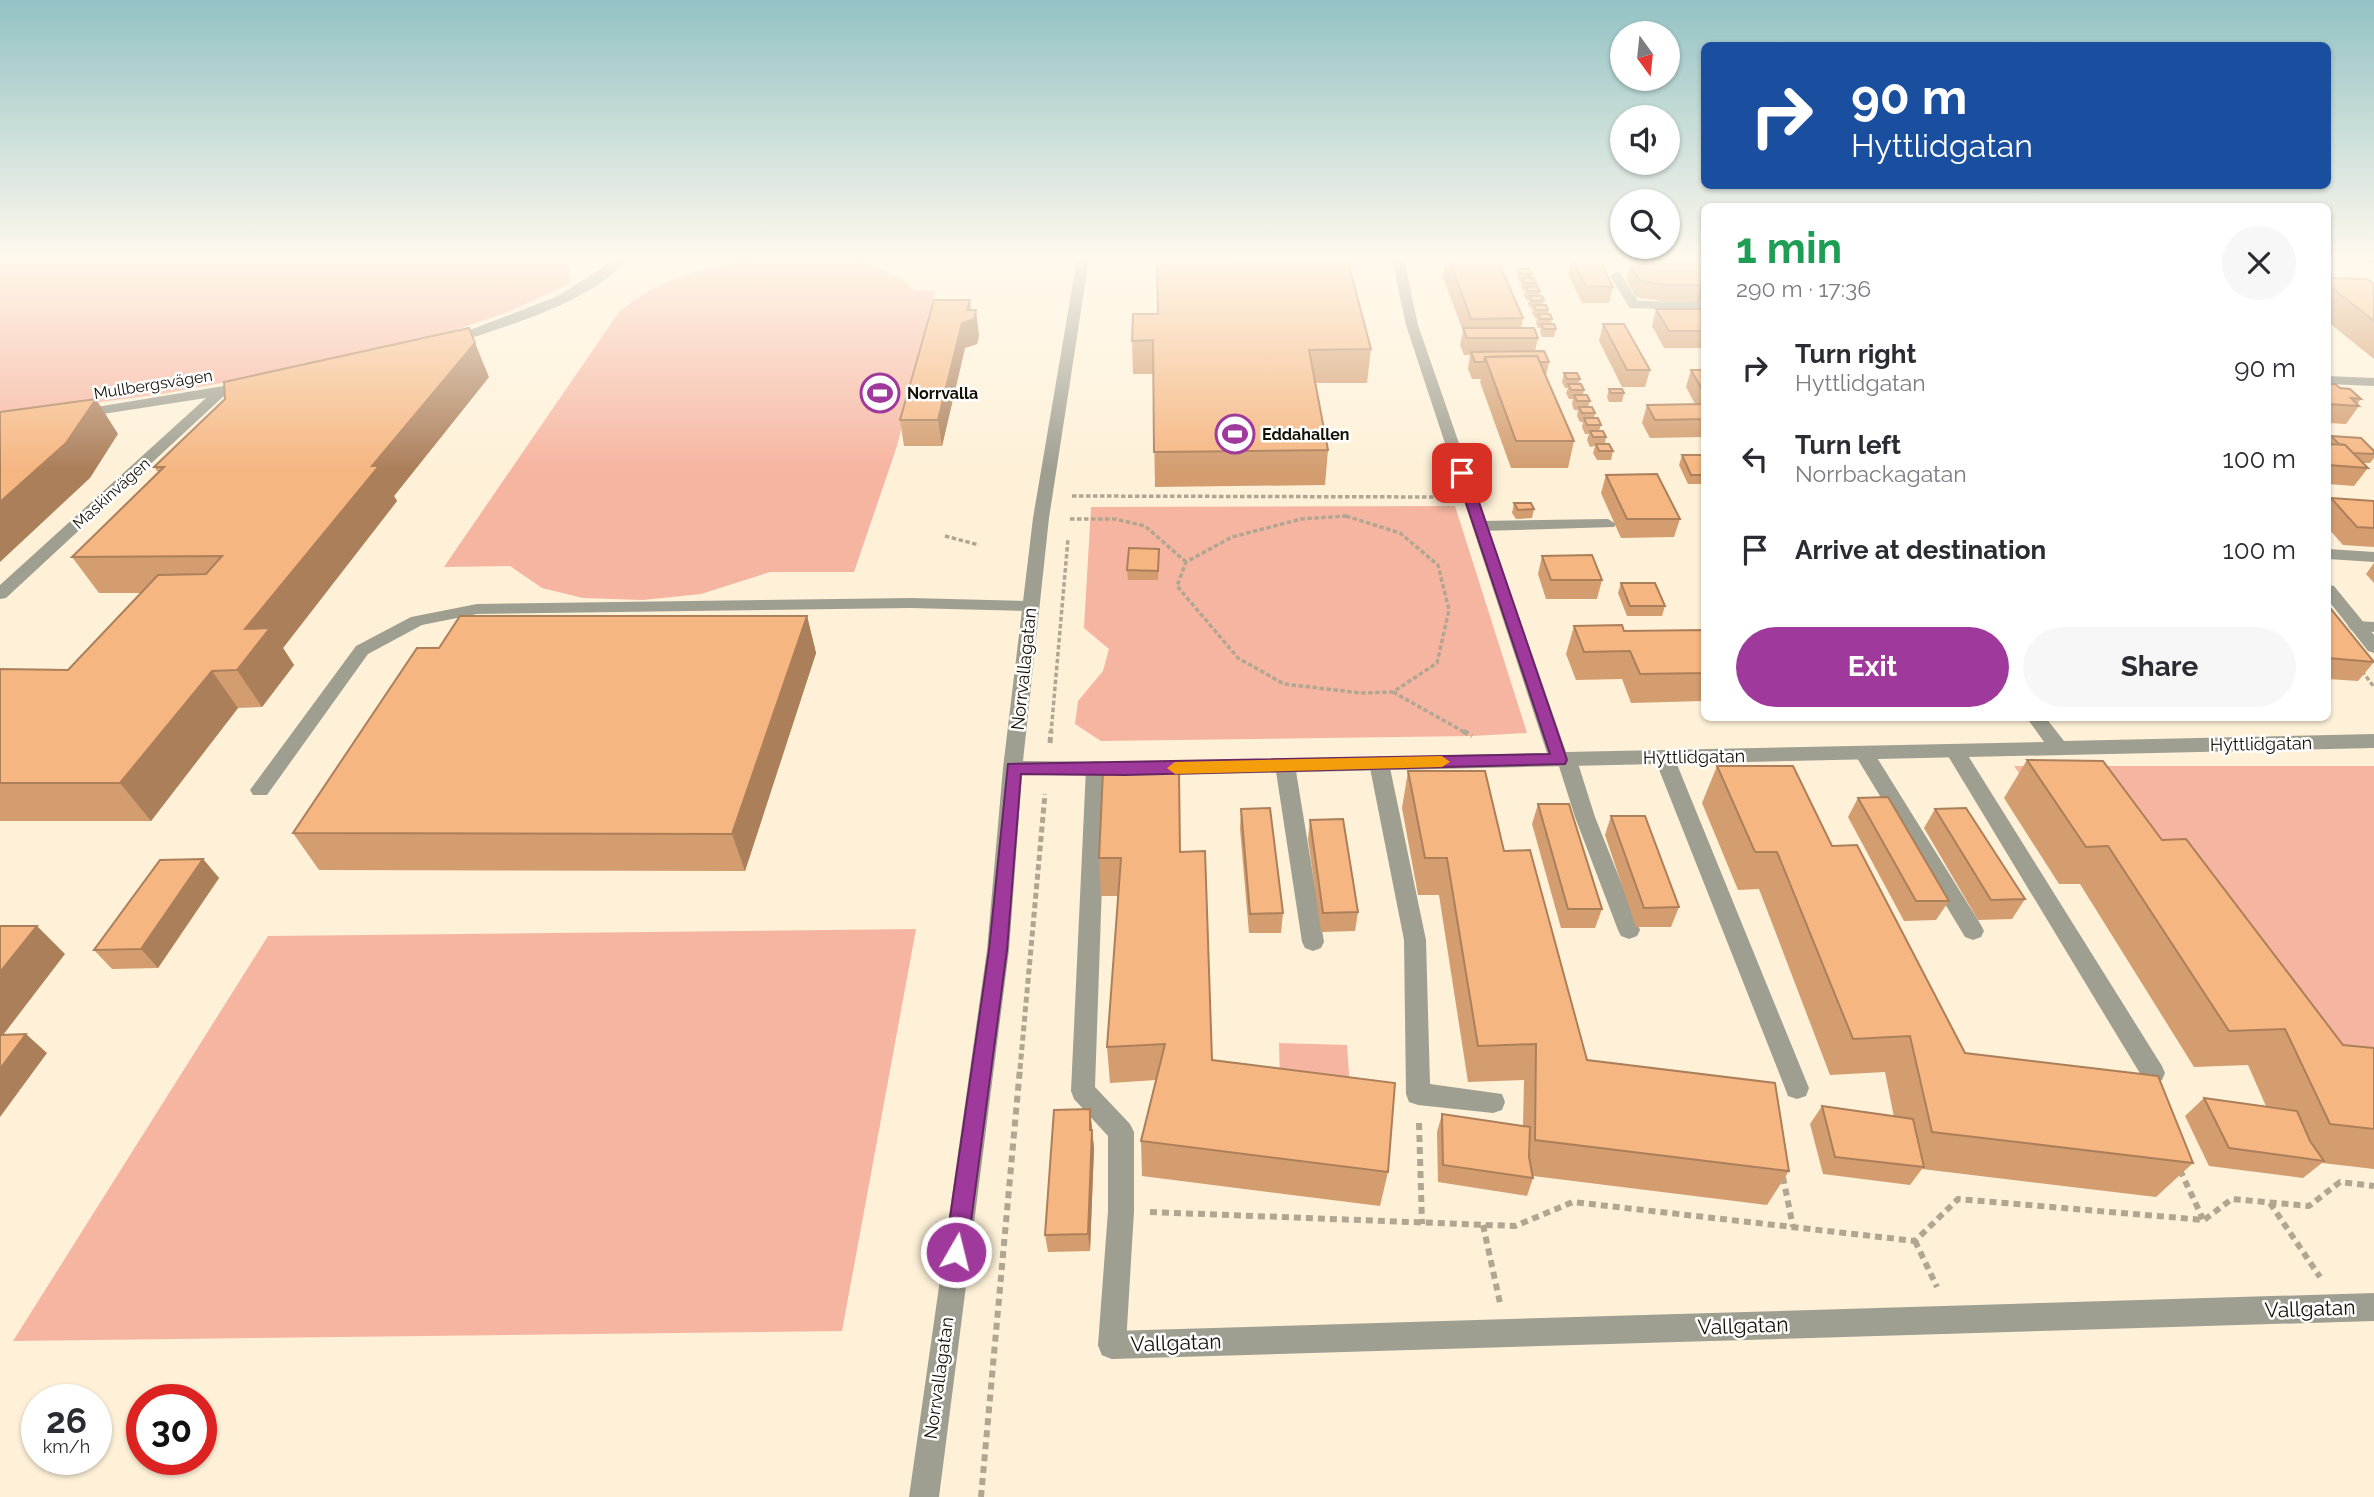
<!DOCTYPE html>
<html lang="en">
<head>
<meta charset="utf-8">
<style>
	body { margin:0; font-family:Raleway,sans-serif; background:#f7f7f7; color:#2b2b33; height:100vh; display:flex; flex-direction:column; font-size:26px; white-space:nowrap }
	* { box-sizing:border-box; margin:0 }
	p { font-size:23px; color:#7c7c81 }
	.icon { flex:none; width:38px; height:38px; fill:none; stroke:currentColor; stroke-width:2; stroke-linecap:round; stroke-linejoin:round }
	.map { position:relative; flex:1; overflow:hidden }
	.side { position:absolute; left:1701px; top:203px; width:630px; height:518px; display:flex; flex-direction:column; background:#fff; border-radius:10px; box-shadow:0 2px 5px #0004 }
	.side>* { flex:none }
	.banner { position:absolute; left:1701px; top:42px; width:630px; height:147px; border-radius:10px; box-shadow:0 2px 5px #0004; background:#1a4fa0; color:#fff; overflow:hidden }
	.needle { width:46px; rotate:165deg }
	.controls { position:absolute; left:1610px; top:21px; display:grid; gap:14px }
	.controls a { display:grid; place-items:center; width:70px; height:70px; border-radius:50%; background:#fff; box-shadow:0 2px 5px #0004; font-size:35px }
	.speed { position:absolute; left:21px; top:1384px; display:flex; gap:14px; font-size:35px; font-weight:700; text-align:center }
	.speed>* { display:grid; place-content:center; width:91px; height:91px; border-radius:50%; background:#fff; box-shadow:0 2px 5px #0004; line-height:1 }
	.speed small { font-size:18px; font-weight:400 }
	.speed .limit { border:10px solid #d22; background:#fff; color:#111 }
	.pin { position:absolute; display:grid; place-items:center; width:60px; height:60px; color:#fff; margin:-30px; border-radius:14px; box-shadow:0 4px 10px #0006 }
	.me { position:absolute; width:77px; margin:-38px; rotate:8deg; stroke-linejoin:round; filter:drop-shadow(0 0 5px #0008) }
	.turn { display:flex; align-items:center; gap:24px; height:147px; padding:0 35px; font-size:32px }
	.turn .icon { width:91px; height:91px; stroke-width:2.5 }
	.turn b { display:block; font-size:49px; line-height:60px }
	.round { display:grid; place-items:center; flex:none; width:74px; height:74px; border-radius:37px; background:#f7f7f7 }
	.overview { display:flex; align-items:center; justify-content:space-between; height:119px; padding:0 35px }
	h1 { font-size:42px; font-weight:700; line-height:52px; color:#1e9e55 }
	.action { display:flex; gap:14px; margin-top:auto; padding:14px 35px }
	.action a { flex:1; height:80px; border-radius:42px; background:#a0399c; color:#fff; font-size:28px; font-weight:700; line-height:80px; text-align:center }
	.action a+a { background:#f7f7f7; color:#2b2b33 }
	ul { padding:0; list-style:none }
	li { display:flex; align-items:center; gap:21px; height:91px; padding:0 35px }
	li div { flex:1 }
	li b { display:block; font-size:26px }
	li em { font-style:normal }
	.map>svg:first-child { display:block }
</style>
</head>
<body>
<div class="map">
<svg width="2374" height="1497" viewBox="0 0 2374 1497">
	<rect width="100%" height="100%" fill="#fef1d8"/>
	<g fill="#f6b5a1">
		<polygon points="0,259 569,259 571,283 508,312 428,339 324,364 162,394 0,415"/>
		<path d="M762,259H850L876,266L902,279L914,290L935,291L897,446L854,572H770L701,594L643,600L583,598L542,588L510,566L444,567L619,312C661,276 709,266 762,259Z"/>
		<polygon points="1455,506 1527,733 1472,736 1101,741 1075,724 1078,701 1103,671 1109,649 1084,628 1091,507"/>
		<polygon points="2014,766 2374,766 2374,1089 2036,798"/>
		<polygon points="916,929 842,1331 13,1341 268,936"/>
		<polygon points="1279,1043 1347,1045 1350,1087 1280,1084"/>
	</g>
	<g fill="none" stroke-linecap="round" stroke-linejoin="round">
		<g stroke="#b1a692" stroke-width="3.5" stroke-dasharray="4.5 2.5" stroke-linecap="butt">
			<polyline points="1072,496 1445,497"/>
			<polygon points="1346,516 1400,533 1438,565 1449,610 1437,663 1393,692 1361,693 1284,684 1238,658 1177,586 1186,562 1232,537 1301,519"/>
			<polyline points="1070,519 1115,519 1145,526 1186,562"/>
			<polyline points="945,536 979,545"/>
			<polyline points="2362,671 2374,687"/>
			<polyline points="1393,692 1466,733"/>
			<polyline points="1051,733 1068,539"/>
		</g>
		<g stroke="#b1a692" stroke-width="5" stroke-dasharray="6 3.5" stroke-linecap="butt">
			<polyline points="1463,731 1472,736"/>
			<polyline points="1050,743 1051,731"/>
			<polyline points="1020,1069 1045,794"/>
		</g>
		<g stroke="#b1a692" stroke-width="6" stroke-dasharray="7 5" stroke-linecap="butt">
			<polyline points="1419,1123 1422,1224"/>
			<polyline points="2180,1170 2203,1219"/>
			<polyline points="1783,1177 1793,1227"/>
			<polyline points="2270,1203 2320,1277"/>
			<polyline points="1150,1212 1515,1226 1573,1202 1915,1241 1958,1199 2204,1220 2232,1199 2309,1206 2340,1182 2374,1186"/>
			<polyline points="1483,1225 1500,1303"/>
			<polyline points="1915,1241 1937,1287"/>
			<polyline points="981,1497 1020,1068"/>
		</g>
		<g fill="#9f9f91" fill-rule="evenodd">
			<polygon points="1616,272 1620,273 1638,301 1704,302 1704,310 1630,308 1610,276"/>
			<polygon points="1608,519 1616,524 1614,527 1480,531 1472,526 1480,521"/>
			<polygon points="2328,549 2374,552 2374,562 2328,559"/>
			<polygon points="911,598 1030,601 1039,606 1030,611 911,608 477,614 422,625 368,654 267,795 253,795 250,790 356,646 411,617 477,604"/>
			<polygon points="2357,621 2374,622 2374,632 2351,630 2348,626 2351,622"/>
			<polygon points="1955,744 1962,746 2162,1066 2165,1073 2162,1080 2153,1084 2144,1080 1945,751 1948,746"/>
			<polygon points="1864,746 1871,748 1981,925 1984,931 1981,937 1973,940 1965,937 1854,753 1857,748"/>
			<polygon points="1664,750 1671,752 1674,757 1809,1088 1806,1096 1797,1099 1788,1096 1785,1088 1654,757 1657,752"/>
			<polygon points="1567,753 1574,755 1577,760 1595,817 1640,930 1637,936 1629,939 1621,936 1618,930 1575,817 1557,760 1560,755"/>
			<polygon points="1379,756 1386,758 1389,763 1426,940 1430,1084 1502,1094 1505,1102 1502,1110 1493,1113 1418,1105 1409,1102 1406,1094 1404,940 1369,763 1372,758"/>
			<polygon points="1285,758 1292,760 1295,765 1324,942 1321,948 1313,951 1305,948 1302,942 1275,765 1278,760"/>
			<polygon points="1096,761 1103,763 1106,768 1095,1087 1130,1124 1134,1132 1134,1211 1126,1345 1122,1355 1112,1359 1102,1355 1098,1345 1108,1211 1108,1136 1074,1099 1071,1091 1086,768 1089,763"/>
		</g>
		<g fill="#9f9f91" fill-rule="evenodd">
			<path d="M616,259H629C588,304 508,325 453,344L448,345L442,341L558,296Z"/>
			<polygon points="1077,259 1089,259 1049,518 1023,761 1125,762 1547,753 1406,325 1392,259 1404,259 1418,325 1566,752 2044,742 2027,718 2046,718 2064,741 2374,734 2374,748 1125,776 1022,775 1009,950 939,1497 909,1497 987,950 1003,768 1033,518"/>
			<polygon points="2328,376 2374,378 2374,386 2328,384"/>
			<polygon points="248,382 253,383 253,389 226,394 6,598 0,599 0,585 206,398 77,418 72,417 72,411"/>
			<polygon points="2328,585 2334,586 2374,635 2374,653 2368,651 2328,600"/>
			<polygon points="2374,1293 2374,1321 1112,1359 1102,1355 1098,1345 1102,1335 1112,1331"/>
		</g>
		<polygon fill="#504f34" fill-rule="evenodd" points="2367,259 2374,259 2374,263 2369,261"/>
	</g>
	<g fill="#d39d70">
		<polygon points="1446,259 1497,259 1523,318 1521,328 1538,338 1535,351 1549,362 1546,376 1574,441 1568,468 1511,468 1480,382 1481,379 1472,379 1468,369 1470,355 1464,355 1460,345 1463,331 1443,278"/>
		<polygon points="1572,259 1599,259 1613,287 1609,303 1582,303 1568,274"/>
		<polygon points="1234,263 1371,349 1367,383 1316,383 1328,450 1325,485 1155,487 1153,374 1133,374 1132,341 1158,314"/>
		<polygon points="1630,264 1704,264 1704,300 1697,302 1663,301 1636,297 1626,280"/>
		<polygon points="1518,269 1532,274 1531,278 1536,283 1535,287 1540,291 1539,296 1544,300 1543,305 1548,310 1547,314 1552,319 1551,324 1556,329 1554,337 1542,337 1540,332 1541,328 1538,328 1536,323 1537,318 1535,318 1532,313 1533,309 1531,309 1528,304 1529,300 1526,300 1524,295 1525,291 1523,291 1521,286 1521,282 1519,282 1517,277"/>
		<polygon points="2328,278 2374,284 2374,359 2328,322"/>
		<polygon points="1656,309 1704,309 1704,348 1664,348 1652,326"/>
		<polygon points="971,310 979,335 977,344 965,348 942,446 904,446 900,420"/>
		<polygon points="1603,324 1650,370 1645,387 1622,387 1599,341"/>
		<polygon points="1691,370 1704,370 1704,437 1650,438 1642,423 1647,405 1695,404 1686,387"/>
		<polygon points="1564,373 1580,379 1579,384 1584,390 1583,395 1590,401 1588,407 1595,413 1594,418 1601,425 1599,431 1606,437 1605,444 1613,451 1611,460 1597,460 1593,453 1595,446 1590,447 1587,440 1589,434 1585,434 1582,427 1583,422 1580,422 1577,416 1578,410 1574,410 1572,404 1573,399 1569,399 1566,393 1568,388 1565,388 1562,382"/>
		<polygon points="489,377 394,496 397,501 283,648 294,665 262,707 238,708 151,821 0,821 0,669 68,670 141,593 99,593 72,557 158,472 154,467"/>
		<polygon points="2340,388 2361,399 2357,404 2359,406 2346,424 2328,423 2328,404"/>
		<polygon points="1609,389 1624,393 1622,402 1609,402 1607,397"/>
		<polygon points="2331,436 2374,451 2374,458 2370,463 2363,463 2368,468 2354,486 2328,484 2328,441"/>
		<polygon points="1682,455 1704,455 1704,484 1688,484 1679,465"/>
		<polygon points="1606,475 1680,519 1674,537 1621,538 1601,493"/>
		<polygon points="2331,498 2374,501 2374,547 2343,545 2328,528 2328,503"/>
		<polygon points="1514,503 1534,509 1532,518 1516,519 1512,513"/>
		<polygon points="1159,549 1158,580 1128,580 1127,570"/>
		<polygon points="1542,556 1602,580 1597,599 1546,599 1538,574"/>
		<polygon points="2374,563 2374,583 2366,574"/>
		<polygon points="1621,583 1665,606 1662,616 1627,616 1618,593"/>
		<polygon points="2328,609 2374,662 2358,681 2328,679"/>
		<polygon points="807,616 816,653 745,871 319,870 293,833 439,648"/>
		<polygon points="1574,626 1624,631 1704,630 1704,701 1631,703 1622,679 1576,680 1566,654"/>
		<polygon points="2027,760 2162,840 2343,1045 2374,1048 2374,1169 2322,1163 2303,1178 2209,1166 2185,1116 2204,1098 2266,1106 2248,1065 2194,1067 2080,884 2059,884 2004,798"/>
		<polygon points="1717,766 1832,846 1965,1053 2193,1163 2156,1197 1922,1169 1910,1185 1823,1174 1810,1124 1822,1106 1894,1117 1885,1072 1830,1075 1759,889 1738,890 1702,803"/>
		<polygon points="1408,771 1504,851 1587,1060 1789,1171 1767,1205 1533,1176 1533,1178 1527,1196 1438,1182 1437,1132 1442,1114 1523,1126 1524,1080 1468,1082 1439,895 1418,895 1402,808"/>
		<polygon points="1858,798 1949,901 1936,920 1904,921 1848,817"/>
		<polygon points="1538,804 1602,909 1595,928 1561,928 1532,824"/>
		<polygon points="1241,809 1283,913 1281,933 1249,933 1240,829"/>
		<polygon points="1935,809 2025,899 2012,919 1978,920 1924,828"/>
		<polygon points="1611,816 1679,907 1671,927 1636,927 1605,835"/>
		<polygon points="1310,820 1358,912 1355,931 1321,932 1308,839"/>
		<polygon points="1180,852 1212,1060 1388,1172 1380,1206 1142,1176 1141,1141 1156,1080 1110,1083 1107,1047 1118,896 1101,896 1099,858"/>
		<polygon points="203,859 219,878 158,968 112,969 94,950"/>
		<polygon points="1092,1130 1094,1148 1090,1251 1048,1252 1045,1235"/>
	</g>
	<g fill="#ac7f5b">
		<polygon points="1702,285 1704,285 1704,300 1697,302"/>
		<polygon points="970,300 972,319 976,310 979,335 977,344 965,348 942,446 938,420 962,323"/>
		<polygon points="475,343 489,377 394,496 397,501 283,648 294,665 262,707 237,670 245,629 372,466"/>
		<polygon points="96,399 118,434 90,478 0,562 0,502"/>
		<polygon points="807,616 816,653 745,871 732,834"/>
		<polygon points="212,671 238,708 151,821 120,783"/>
		<polygon points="203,859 219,878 158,968 141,949"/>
		<polygon points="37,926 65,954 0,1039 0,972"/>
		<polygon points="26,1034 47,1053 0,1117 0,1069"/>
		<polygon points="1090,1109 1092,1127 1091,1148 1090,1130"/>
		<polygon points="1092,1130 1094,1148 1090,1251 1088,1234"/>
	</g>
	<g fill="#f5b682" stroke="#ac7f5b" stroke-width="2">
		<polygon points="1157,259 1234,259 1234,263 1348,262 1371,349 1309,350 1328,450 1154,452 1153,340 1132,341 1133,314 1158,314"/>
		<polygon points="1449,259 1497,259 1523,318 1471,319"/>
		<polygon points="1572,259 1599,259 1613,287 1586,286"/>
		<polygon points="1630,264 1704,264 1704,285 1667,285 1640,281"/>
		<polygon points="1518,269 1529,269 1532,274 1520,274"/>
		<polygon points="1522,278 1533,278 1536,283 1524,283"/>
		<polygon points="2328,278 2367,279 2374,284 2374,321 2328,285"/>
		<polygon points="1537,286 1540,291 1528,291 1526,287"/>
		<polygon points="1530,296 1542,296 1544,300 1532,301"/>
		<polygon points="934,300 970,300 967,310 976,310 974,319 962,323 938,420 900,420"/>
		<polygon points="1534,305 1546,305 1548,310 1536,310"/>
		<polygon points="1656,309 1704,309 1704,331 1669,331"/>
		<polygon points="1538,314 1550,314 1552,319 1540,319"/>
		<polygon points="1541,324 1554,324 1556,329 1544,329"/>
		<polygon points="1603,324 1624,324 1650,370 1627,370"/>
		<polygon points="469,328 475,343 372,466 379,466 245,629 270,628 237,670 212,671 120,783 0,783 0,669 68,670 158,575 206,574 222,556 72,557 164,467 154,467 225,399 224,382"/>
		<polygon points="1463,328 1534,328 1538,338 1467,338"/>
		<polygon points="1544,351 1549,362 1540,362 1537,356 1485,357 1484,362 1475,362 1471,352"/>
		<polygon points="1537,356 1574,441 1516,441 1485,357"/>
		<polygon points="1691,370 1704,370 1704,393"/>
		<polygon points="1564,373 1577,373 1580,379 1567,379"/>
		<polygon points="1568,384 1581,384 1584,390 1571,390"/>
		<polygon points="2328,384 2335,384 2340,388 2350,389 2361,399 2351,398 2359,406 2328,404"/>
		<polygon points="1609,389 1622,389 1624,393 1611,393"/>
		<polygon points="1574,395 1587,395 1590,401 1577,401"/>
		<polygon points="96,399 66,443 0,502 0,412"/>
		<polygon points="1704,404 1704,419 1655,420 1647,405"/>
		<polygon points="1579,407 1592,407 1595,413 1582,413"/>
		<polygon points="1584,418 1598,418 1601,425 1587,425"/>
		<polygon points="1590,431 1603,431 1606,437 1593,437"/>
		<polygon points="2331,436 2361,438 2374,451 2374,454 2353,453 2345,445 2339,444"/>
		<polygon points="1596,444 1609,444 1613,451 1599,451"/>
		<polygon points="2328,444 2345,445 2368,468 2328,465"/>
		<polygon points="1682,455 1704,455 1704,475 1691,475"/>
		<polygon points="1657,474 1680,519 1627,519 1606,475"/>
		<polygon points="2331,498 2374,501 2374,528 2357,527"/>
		<polygon points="1514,503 1531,503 1534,509 1518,510"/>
		<polygon points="1129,548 1159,549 1158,571 1127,570"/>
		<polygon points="1592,555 1602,580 1551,580 1542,556"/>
		<polygon points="1621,583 1655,583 1665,606 1630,606"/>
		<polygon points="2328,609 2331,609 2374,662 2328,658"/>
		<polygon points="460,616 807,616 732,834 293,833 417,648 439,648"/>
		<polygon points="1622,625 1624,631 1704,630 1704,673 1640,674 1630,651 1584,652 1574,626"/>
		<polygon points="2027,760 2103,761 2162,840 2186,839 2343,1045 2374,1048 2374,1129 2330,1124 2285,1029 2229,1031 2108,846 2086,847"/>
		<polygon points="1717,766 1793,766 1832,846 1857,845 1965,1053 2158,1076 2193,1163 1932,1132 1910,1036 1853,1039 1777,852 1755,852"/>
		<polygon points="1103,771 1179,771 1180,852 1205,851 1212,1060 1395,1083 1388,1172 1141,1141 1165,1044 1107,1047 1121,858 1099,858"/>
		<polygon points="1408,771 1485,771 1504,851 1530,850 1587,1060 1775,1083 1789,1171 1535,1140 1536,1044 1478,1046 1447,858 1425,858"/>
		<polygon points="1888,797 1949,901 1916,901 1858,798"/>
		<polygon points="1538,804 1569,804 1602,909 1568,909"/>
		<polygon points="1270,808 1283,913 1250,914 1241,809"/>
		<polygon points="1966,808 2025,899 1991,900 1935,809"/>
		<polygon points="1611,816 1645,816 1679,907 1644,908"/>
		<polygon points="1343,819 1358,912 1323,913 1310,820"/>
		<polygon points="203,859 141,949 94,950 160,860"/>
		<polygon points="0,926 37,926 0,972"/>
		<polygon points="26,1034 0,1069 0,1035"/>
		<polygon points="2204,1098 2297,1111 2310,1141 2324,1161 2229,1148"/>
		<polygon points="1822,1106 1913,1119 1924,1167 1835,1157"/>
		<polygon points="1090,1109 1090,1130 1092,1130 1088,1234 1045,1235 1054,1110"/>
		<polygon points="1442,1114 1530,1127 1529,1157 1533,1178 1443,1165"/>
	</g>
	<linearGradient id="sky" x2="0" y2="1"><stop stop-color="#93c2c4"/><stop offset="0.55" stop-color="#fff9ed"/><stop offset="1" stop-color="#fff9ed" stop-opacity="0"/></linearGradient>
	<rect width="2374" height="469" fill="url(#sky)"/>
	<polygon fill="#a0399c" stroke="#682565" stroke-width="2" points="1462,469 1469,473 1567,760 1565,764 1125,775 1021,774 1007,950 967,1252 964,1260 956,1263 948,1260 945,1252 989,950 1008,764 1550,754 1456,473"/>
	<polygon fill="#f59e0b" points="1442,756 1450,762 1442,767 1175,774 1167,768 1175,762"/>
	<defs>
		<symbol id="stadium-ring" viewBox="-11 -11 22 22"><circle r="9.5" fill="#fff" stroke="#a0399c" stroke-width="1.5"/><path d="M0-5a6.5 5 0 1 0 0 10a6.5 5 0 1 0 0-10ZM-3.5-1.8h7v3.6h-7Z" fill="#a0399c"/></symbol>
	</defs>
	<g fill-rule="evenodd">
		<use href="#stadium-ring" x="858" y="371" width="44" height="44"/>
		<use href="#stadium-ring" x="1213" y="412" width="44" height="44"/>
	</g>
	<g text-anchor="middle" stroke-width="5" stroke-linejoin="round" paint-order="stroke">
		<g font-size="16" fill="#161106" stroke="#fff">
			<text transform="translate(153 384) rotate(-9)" y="6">Mullbergsvägen</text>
			<text transform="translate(111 493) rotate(-42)" y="6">Maskinvägen</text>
		</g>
		<g font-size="16" font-weight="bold" fill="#161106" stroke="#fff" text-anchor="start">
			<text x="907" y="399">Norrvalla</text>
			<text x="1262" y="440">Eddahallen</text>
		</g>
		<g font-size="18" fill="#161106" stroke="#fff">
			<text transform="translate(1024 669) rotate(-84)" y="6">Norrvallagatan</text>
			<text transform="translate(2261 744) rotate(-1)" y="6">Hyttlidgatan</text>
			<text transform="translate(1694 757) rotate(-1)" y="6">Hyttlidgatan</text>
			<text transform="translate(939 1378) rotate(-82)" y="6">Norrvallagatan</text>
		</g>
		<g font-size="21" fill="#161106" stroke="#fff">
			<text transform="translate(2310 1309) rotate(-2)" y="7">Vallgatan</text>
			<text transform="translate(1743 1326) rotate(-2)" y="7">Vallgatan</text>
			<text transform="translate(1176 1343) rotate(-2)" y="7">Vallgatan</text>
		</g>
	</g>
</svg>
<div class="controls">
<a><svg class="needle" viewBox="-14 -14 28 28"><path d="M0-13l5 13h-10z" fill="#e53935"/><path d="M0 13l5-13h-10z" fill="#7c7c81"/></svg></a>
<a><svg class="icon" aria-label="sound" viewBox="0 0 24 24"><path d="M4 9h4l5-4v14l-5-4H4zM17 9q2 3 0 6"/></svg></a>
<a><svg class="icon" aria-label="search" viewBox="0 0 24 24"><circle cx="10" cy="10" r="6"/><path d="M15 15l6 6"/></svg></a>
</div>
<div class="speed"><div>26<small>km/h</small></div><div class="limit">30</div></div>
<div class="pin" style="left:1462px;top:473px;background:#d93025"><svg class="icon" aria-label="arrive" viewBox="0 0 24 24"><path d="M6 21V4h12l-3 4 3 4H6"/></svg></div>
<svg class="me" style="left:956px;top:1252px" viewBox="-20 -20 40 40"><circle r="17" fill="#a0399c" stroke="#fff" stroke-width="3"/><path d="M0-11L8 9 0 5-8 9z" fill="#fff"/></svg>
<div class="banner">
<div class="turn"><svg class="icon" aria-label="right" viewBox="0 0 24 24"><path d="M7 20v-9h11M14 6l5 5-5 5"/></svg><div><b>90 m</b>Hyttlidgatan</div></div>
</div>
<section class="side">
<div class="overview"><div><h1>1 min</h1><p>290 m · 17:36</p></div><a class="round"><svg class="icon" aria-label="close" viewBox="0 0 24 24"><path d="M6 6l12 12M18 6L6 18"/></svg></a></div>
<ul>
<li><svg class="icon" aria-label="right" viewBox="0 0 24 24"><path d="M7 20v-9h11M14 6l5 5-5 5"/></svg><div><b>Turn right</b><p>Hyttlidgatan</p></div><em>90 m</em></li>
<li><svg class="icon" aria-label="left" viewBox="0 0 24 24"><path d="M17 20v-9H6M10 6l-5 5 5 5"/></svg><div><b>Turn left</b><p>Norrbackagatan</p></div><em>100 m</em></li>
<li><svg class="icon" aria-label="arrive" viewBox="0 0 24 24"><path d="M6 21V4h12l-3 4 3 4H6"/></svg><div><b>Arrive at destination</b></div><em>100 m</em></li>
</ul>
<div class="action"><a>Exit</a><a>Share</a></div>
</section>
</div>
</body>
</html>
